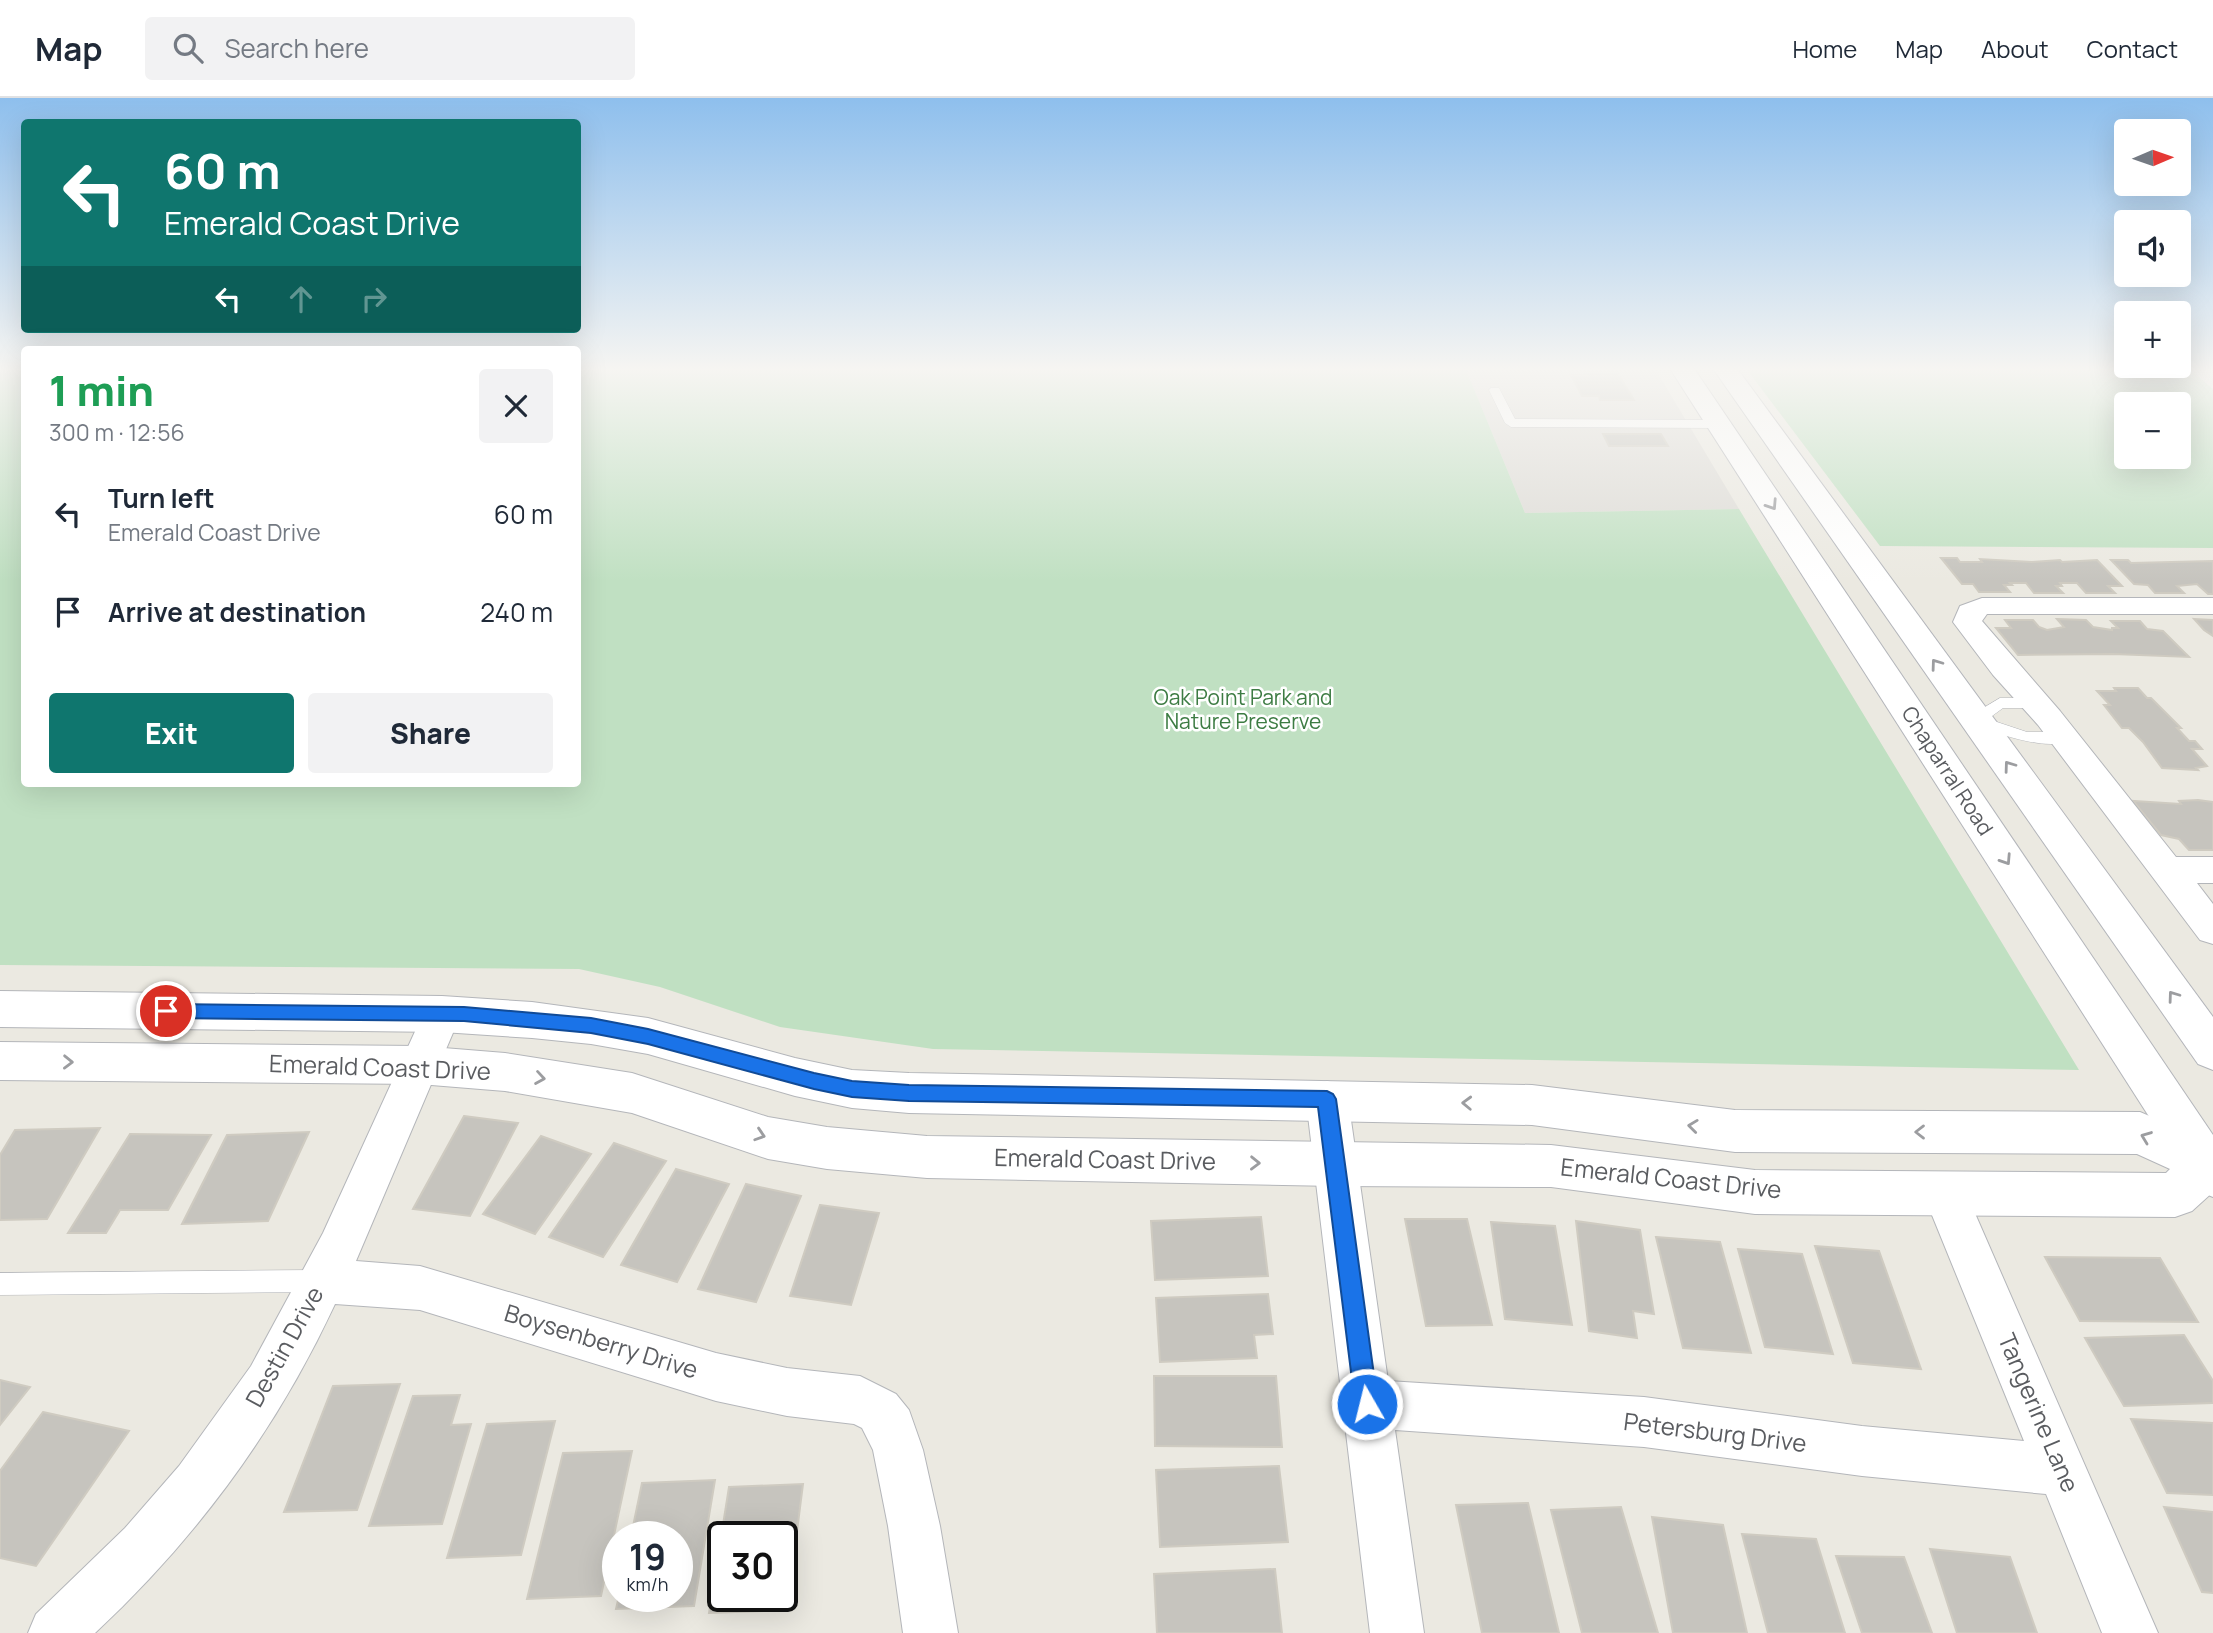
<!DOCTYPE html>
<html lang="en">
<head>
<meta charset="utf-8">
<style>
	body { margin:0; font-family:Manrope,sans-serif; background:#f2f2f3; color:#1f2937; height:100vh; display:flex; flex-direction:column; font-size:26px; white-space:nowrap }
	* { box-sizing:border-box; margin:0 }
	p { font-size:23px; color:#747a83 }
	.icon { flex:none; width:38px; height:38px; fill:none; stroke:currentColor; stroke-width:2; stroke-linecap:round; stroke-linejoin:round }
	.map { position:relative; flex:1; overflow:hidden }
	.drawer { position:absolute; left:21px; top:248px; width:560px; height:441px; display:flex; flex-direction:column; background:#fff; border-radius:7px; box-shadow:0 7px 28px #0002 }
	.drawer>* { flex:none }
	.guide { position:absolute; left:21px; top:21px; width:560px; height:214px; border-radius:7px; box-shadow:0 7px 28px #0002; background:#0f766e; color:#fff; overflow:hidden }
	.needle { width:46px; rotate:88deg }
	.tools { position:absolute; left:2114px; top:21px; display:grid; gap:14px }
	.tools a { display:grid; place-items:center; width:77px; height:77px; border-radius:7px; background:#fff; box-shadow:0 7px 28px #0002; font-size:35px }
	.speed { position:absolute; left:602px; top:1423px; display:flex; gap:14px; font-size:35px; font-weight:700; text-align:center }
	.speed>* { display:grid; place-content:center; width:91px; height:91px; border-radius:50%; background:#fff; box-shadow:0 7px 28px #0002; line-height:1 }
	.speed small { font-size:18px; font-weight:400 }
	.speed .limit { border:4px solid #111; border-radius:10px; background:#fff; color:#111 }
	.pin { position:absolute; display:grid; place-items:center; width:60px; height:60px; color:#fff; margin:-30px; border:4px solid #fff; border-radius:50%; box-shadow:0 2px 7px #0007 }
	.me { position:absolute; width:77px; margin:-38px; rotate:352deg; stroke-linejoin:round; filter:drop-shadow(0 0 5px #0008) }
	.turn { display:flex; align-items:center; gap:24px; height:147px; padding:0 28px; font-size:32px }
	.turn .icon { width:91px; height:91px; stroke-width:2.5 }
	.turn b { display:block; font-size:49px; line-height:60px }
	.lanes { display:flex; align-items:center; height:66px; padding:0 28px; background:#0003; justify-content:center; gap:35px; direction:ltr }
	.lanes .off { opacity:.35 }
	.round { display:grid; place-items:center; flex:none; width:74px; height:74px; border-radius:7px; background:#f2f2f3 }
	.summary { display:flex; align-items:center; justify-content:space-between; height:119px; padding:0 28px }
	h1 { font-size:42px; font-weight:800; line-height:52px; color:#1e9e55 }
	.button { display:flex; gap:14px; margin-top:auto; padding:14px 28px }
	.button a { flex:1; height:80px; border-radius:7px; background:#0f766e; color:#fff; font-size:28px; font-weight:800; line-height:80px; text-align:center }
	.button a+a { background:#f2f2f3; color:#1f2937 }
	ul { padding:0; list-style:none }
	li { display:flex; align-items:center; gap:21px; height:98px; padding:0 28px }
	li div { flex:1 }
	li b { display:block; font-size:26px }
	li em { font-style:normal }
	header { display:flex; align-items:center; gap:42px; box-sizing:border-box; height:98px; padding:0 35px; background:#fff; border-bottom:2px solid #e0e1e3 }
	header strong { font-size:33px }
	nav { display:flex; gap:38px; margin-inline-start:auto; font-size:24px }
	.search { width:490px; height:63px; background:#f2f2f3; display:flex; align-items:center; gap:18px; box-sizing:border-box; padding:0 24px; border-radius:7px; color:#747a83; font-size:26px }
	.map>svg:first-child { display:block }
</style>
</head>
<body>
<header>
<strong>Map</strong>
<div class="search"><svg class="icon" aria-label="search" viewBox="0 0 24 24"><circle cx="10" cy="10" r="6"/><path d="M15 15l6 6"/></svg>Search here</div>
<nav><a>Home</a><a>Map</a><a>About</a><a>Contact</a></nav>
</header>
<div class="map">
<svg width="2213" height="1535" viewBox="0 0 2213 1535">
	<rect width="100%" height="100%" fill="#ebe9e1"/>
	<polygon fill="#dddbd6" points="1465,269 1654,269 1739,411 1525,415"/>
	<g fill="#c0e0c2" fill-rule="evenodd">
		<polygon points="0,269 24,269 24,686 578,686 578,269 1465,269 1525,415 1739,411 2079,972 933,951 780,929 660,889 579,871 0,867"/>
		<path d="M1745,269H2187L2213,291V450L1880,448ZM2126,306H2179V359H2126Z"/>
	</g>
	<g fill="#c6c4be" stroke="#cfcbc1" stroke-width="2" fill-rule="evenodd">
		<polygon points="1584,274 1617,274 1634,302 1600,302 1599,298 1582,298 1571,277 1586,277"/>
		<polygon points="1603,336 1661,336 1668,348 1609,348"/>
		<polygon points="1941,460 1957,460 1960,464 1982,464 1980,461 2032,464 2060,462 2062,464 2097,462 2122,488 2108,488 2115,495 2086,495 2077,485 2060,485 2062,488 2056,488 2063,495 2034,495 2026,485 2010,485 2012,487 2004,487 2010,494 1979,494 1973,486 1962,486"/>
		<polygon points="2111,462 2128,462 2131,465 2213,463 2213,496 2208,496 2197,486 2177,488 2184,495 2155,495 2148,487 2134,486"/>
		<polygon points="2057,521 2086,522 2093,529 2112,532 2112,530 2118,530 2111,523 2140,523 2147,531 2163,533 2189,559 2113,556 2018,557 1996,530 2011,530 2005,522 2033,522 2039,529 2047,532 2064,529"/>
		<polygon points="2194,521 2213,522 2213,538 2204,532"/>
		<polygon points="2114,590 2138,590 2147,600 2151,600 2181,630 2177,630 2189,643 2195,643 2202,651 2192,651 2207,668 2196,670 2198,672 2162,670 2143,644 2129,630 2122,630 2104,607 2110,607 2097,593 2116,593"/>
		<polygon points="2198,702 2213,704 2213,752 2189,752 2179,741 2161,737 2133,703 2181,706 2179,703"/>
		<polygon points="464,1018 518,1025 470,1118 413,1111"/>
		<polygon points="100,1030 47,1121 0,1122 0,1057 15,1032"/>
		<polygon points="309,1034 268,1123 182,1126 227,1037"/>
		<polygon points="130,1036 211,1037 168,1112 120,1112 106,1135 68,1135"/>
		<polygon points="541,1038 591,1056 535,1136 483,1116"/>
		<polygon points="614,1045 666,1063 603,1159 549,1139"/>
		<polygon points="676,1071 729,1086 677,1184 621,1167"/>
		<polygon points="746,1086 801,1098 756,1204 698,1191"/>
		<polygon points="820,1107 879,1115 851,1207 790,1198"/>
		<polygon points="1261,1119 1268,1178 1155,1182 1151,1123"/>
		<polygon points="1405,1121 1467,1121 1492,1227 1426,1228"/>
		<polygon points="1576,1123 1640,1132 1654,1216 1633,1213 1637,1240 1589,1233"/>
		<polygon points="1491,1124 1555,1128 1572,1227 1505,1221"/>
		<polygon points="1656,1139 1720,1144 1751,1255 1683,1250"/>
		<polygon points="1815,1148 1879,1153 1921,1271 1853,1265"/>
		<polygon points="1738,1151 1802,1156 1833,1256 1765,1249"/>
		<polygon points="2045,1159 2160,1160 2198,1224 2080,1223"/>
		<polygon points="1268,1196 1273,1236 1254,1237 1257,1260 1160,1264 1156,1200"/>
		<polygon points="2184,1237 2213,1283 2213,1305 2124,1308 2085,1240"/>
		<polygon points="1154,1278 1276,1278 1282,1349 1155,1348"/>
		<polygon points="0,1282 30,1289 0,1327"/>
		<polygon points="400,1286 357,1412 284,1414 333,1288"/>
		<polygon points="460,1297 451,1327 471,1326 442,1426 369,1428 413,1298"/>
		<polygon points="43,1314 129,1333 36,1468 0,1460 0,1373"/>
		<polygon points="2131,1321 2213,1325 2213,1397 2167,1395"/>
		<polygon points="555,1323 521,1457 447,1460 487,1326"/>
		<polygon points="632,1353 601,1498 527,1501 563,1355"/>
		<polygon points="1279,1368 1288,1444 1160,1449 1156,1372"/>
		<polygon points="715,1382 694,1508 616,1511 619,1498 677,1498 677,1438 631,1438 642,1385"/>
		<path d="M803,1386L787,1512L709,1515L729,1389ZM723,1438H782V1498H723Z"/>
		<polygon points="1528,1405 1559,1535 1482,1535 1456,1407"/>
		<polygon points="1621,1409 1658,1535 1582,1535 1551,1412"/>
		<polygon points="2164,1409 2213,1414 2213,1495 2202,1494"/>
		<polygon points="1652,1419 1723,1427 1747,1535 1673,1535"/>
		<polygon points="1742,1436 1816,1441 1845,1535 1768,1535"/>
		<polygon points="1930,1451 2010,1459 2037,1535 1957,1535"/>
		<polygon points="1836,1458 1904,1459 1932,1535 1862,1535"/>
		<polygon points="1275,1471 1282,1535 1157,1535 1154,1476"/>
	</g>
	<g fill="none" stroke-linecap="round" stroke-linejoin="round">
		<defs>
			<g id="service">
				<polygon points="1491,290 1499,290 1515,321 1718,322 1724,326 1718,330 1511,329 1505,325 1489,292"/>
				<path d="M2000,600H2036L2044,605L2036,610H2003L1988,621L2027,634H2064L2072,639C2056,658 1991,633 1970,626L1968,622L1970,618Z"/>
				<polygon points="319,1172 327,1175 330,1183 327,1191 319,1194 0,1197 0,1175"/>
			</g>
			<g id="minor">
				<polygon points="1982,500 2213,500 2213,516 1987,516 1982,523 2060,613 2176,759 2213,759 2213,785 2197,785 2213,806 2213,846 2200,842 2038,627 1993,577 1953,524 1960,508"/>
				<path d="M442,900L456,905L461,916L356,1163L420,1168L716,1255L787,1270L860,1278L896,1296L909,1312L923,1352L940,1428L958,1535H903L888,1428L873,1352L862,1330L854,1326L787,1318L716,1303L420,1212L335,1206C277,1331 196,1441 95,1535H28L36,1516L125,1430L179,1368L251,1268L323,1135L428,905Z"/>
				<polygon points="1327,983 1342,988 1348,1001 1388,1283 1644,1299 1862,1328 2024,1343 1923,1095 1930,1081 1945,1075 1960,1081 2158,1535 2102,1535 2046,1396 1862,1378 1644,1349 1395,1332 1424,1535 1370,1535 1306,1001 1312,988"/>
			</g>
			<polygon id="tertiary" points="0,893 442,898 532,904 648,920 795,960 852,972 909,975 1532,987 1735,1012 2140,1014 2213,1045 2213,1094 2192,1113 2175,1119 1755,1116 1551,1089 1335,1088 927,1080 827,1071 768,1061 632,1015 505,993 419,986 0,982 0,944 419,948 505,955 632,975 768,1019 827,1029 927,1038 1551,1047 1755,1072 2166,1075 2170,1071 2137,1056 1735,1054 1532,1027 909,1015 852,1010 795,998 648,956 591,946 532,940 442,934 0,929"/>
			<g id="secondary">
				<polygon points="1669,269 1693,269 2213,1037 2213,1099 2196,1092"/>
				<polygon points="1712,269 1736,269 2213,919 2213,972 2198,966"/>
			</g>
		</defs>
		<use href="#service" stroke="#b4b6ba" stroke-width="1"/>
		<use href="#minor" stroke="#b4b6ba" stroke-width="2"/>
		<use href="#tertiary" stroke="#b4b6ba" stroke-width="2"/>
		<use href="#secondary" stroke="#b3b5ba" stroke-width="2"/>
		<use href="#service" fill="#fff" fill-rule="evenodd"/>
		<use href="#minor" fill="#fff" fill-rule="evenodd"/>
		<use href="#tertiary" fill="#fff" fill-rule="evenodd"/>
		<use href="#secondary" fill="#fff" fill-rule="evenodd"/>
	</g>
	<defs><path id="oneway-chevron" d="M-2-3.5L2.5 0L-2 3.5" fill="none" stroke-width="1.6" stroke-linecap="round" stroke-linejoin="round" transform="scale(1.75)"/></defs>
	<g stroke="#9c9da0">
		<use href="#oneway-chevron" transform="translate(1772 407) rotate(57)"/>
		<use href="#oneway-chevron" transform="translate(1936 566) rotate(-126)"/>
		<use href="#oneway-chevron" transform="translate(2009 668) rotate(-126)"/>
		<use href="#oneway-chevron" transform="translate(2006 762) rotate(57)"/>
		<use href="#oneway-chevron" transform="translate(2173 898) rotate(-126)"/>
		<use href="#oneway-chevron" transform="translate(68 964) rotate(1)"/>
		<use href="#oneway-chevron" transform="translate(540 980) rotate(9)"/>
		<use href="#oneway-chevron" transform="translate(1467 1005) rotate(-178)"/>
		<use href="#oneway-chevron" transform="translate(1693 1028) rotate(-173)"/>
		<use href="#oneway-chevron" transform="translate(1920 1034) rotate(-180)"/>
		<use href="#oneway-chevron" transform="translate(760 1037) rotate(18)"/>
		<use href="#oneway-chevron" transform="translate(2146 1039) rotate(-159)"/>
		<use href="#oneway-chevron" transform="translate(1255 1065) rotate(1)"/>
	</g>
	<linearGradient id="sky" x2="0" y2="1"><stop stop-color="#8ebfed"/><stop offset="0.56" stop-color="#f6f5f2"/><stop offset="1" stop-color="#f6f5f2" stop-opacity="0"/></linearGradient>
	<rect width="2213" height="484" fill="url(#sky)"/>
	<polygon fill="#1a73e8" stroke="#114b97" stroke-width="2" points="166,906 464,909 591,920 648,931 814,975 852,983 909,987 1327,993 1333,996 1336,1001 1378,1306 1374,1314 1367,1318 1359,1314 1355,1306 1318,1009 909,1003 852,999 814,991 648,946 591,935 464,923 166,920 160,918 157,913 160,908"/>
	<g text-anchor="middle" stroke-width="5" stroke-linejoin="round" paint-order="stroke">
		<g font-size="21" fill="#3d7c43" stroke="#fff">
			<text x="1243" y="607">Oak Point Park and<tspan x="1243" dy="24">Nature Preserve</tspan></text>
		</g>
		<g font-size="21" fill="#5a5c60" stroke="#fff">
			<text transform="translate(1947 673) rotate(57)" y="7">Chaparral Road</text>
		</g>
		<g font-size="24" fill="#5a5c60" stroke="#fff">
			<text transform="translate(380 970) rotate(2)" y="8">Emerald Coast Drive</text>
			<text transform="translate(1105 1062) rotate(1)" y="8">Emerald Coast Drive</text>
			<text transform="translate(1671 1081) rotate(6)" y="8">Emerald Coast Drive</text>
			<text transform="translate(601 1244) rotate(17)" y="8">Boysenberry Drive</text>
			<text transform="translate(285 1249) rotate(-61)" y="8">Destin Drive</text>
			<text transform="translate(2038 1315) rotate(67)" y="8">Tangerine Lane</text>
			<text transform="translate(1715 1335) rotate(7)" y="8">Petersburg Drive</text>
		</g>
	</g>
</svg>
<div class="tools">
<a><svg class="needle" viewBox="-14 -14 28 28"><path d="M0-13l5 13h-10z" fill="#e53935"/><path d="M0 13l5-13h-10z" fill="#747a83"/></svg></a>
<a><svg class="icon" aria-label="sound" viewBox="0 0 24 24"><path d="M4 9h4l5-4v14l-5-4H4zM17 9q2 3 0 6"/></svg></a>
<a>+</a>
<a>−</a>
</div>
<div class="speed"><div>19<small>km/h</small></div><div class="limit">30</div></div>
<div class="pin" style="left:166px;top:913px;background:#d93025"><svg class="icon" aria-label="arrive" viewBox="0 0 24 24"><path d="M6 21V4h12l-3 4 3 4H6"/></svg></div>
<svg class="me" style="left:1367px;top:1306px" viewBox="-20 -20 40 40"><circle r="17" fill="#1a73e8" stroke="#fff" stroke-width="3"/><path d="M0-11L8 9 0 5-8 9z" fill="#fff"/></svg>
<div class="guide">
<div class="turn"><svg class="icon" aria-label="left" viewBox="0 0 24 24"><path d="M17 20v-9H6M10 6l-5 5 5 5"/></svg><div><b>60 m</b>Emerald Coast Drive</div></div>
<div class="lanes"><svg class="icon" aria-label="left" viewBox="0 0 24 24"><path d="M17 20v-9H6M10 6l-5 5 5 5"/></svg><svg class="icon off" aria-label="ahead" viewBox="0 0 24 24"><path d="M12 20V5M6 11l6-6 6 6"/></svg><svg class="icon off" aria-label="right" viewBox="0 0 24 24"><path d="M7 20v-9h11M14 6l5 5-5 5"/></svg></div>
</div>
<section class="drawer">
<div class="summary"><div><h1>1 min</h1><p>300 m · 12:56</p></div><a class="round"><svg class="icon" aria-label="close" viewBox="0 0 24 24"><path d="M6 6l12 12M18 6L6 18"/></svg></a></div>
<ul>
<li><svg class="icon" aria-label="left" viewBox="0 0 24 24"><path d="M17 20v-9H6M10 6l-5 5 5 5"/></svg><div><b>Turn left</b><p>Emerald Coast Drive</p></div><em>60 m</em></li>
<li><svg class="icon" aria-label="arrive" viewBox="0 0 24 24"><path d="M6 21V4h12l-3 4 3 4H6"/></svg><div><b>Arrive at destination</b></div><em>240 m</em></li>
</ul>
<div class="button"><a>Exit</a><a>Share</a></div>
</section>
</div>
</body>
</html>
